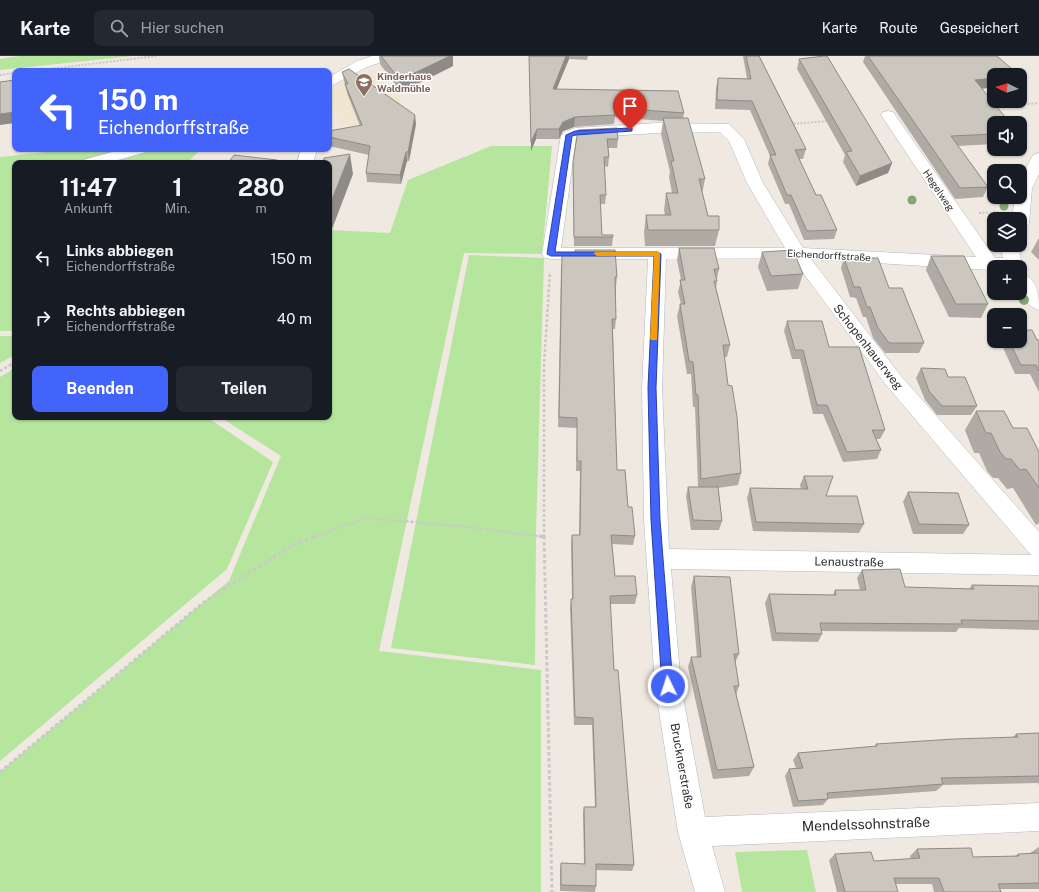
<!DOCTYPE html>
<html lang="de">
<head>
<meta charset="utf-8">
<style>
	body { margin:0; font-family:"Public Sans",sans-serif; background:#242831; color:#f1f3f6; height:100vh; display:flex; flex-direction:column; font-size:15px; white-space:nowrap }
	* { box-sizing:border-box; margin:0 }
	p { font-size:13px; color:#9ea1a6 }
	.icon { flex:none; width:22px; height:22px; fill:none; stroke:currentColor; stroke-width:2; stroke-linecap:round; stroke-linejoin:round }
	.map { position:relative; flex:1; overflow:hidden }
	.panel { position:absolute; left:12px; top:104px; width:320px; height:260px; display:flex; flex-direction:column; background:#171b24; border-radius:8px; box-shadow:0 1px 3px #0004 }
	.panel>* { flex:none }
	.guide { position:absolute; left:12px; top:12px; width:320px; height:84px; border-radius:8px; box-shadow:0 1px 3px #0004; background:#4264fb; color:#fff; overflow:hidden }
	.needle { width:26px; rotate:275deg }
	.buttons { position:absolute; left:987px; top:12px; display:grid; gap:8px }
	.buttons a { display:grid; place-items:center; width:40px; height:40px; border-radius:8px; background:#171b24; box-shadow:0 1px 3px #0004; font-size:20px }
	.pin { position:absolute; display:grid; place-items:center; width:34px; height:34px; color:#fff; margin:-41px -17px; border-radius:50% 50% 50% 0; rotate:-45deg; box-shadow:0 0 4px #0007 }
	.pin .icon { rotate:45deg }
	.me { position:absolute; width:44px; margin:-22px; rotate:356deg; stroke-linejoin:round; filter:drop-shadow(0 0 3px #0008) }
	.turn { display:flex; align-items:center; gap:14px; height:84px; padding:0 20px; font-size:18px }
	.turn .icon { width:52px; height:52px; stroke-width:2.5 }
	.turn b { display:block; font-size:28px; line-height:34px }
	.eta { display:flex; justify-content:space-evenly; align-items:center; height:68px; text-align:center }
	.eta b { font-size:24px; font-weight:700; line-height:28px }
	.cta { display:flex; gap:8px; margin-top:auto; padding:8px 20px }
	.cta a { flex:1; height:46px; border-radius:8px; background:#4264fb; color:#fff; font-size:16px; font-weight:700; line-height:46px; text-align:center }
	.cta a+a { background:#242831; color:#f1f3f6 }
	ul { padding:0; list-style:none }
	li { display:flex; align-items:center; gap:12px; height:60px; padding:0 20px }
	li div { flex:1 }
	li b { display:block; font-size:15px }
	li em { font-style:normal }
	header { display:flex; align-items:center; gap:24px; box-sizing:border-box; height:56px; padding:0 20px; background:#171b24; border-bottom:1px solid #363941 }
	header strong { font-size:19px }
	nav { display:flex; gap:22px; margin-inline-start:auto; font-size:14px }
	.search { width:280px; height:36px; background:#242831; display:flex; align-items:center; gap:10px; box-sizing:border-box; padding:0 14px; border-radius:8px; color:#9ea1a6; font-size:15px }
	.map>svg:first-child { display:block }
</style>
</head>
<body>
<header>
<strong>Karte</strong>
<div class="search"><svg class="icon" aria-label="search" viewBox="0 0 24 24"><circle cx="10" cy="10" r="6"/><path d="M15 15l6 6"/></svg>Hier suchen</div>
<nav><a>Karte</a><a>Route</a><a>Gespeichert</a></nav>
</header>
<div class="map">
<svg width="1039" height="836" viewBox="0 0 1039 836">
	<rect width="100%" height="100%" fill="#efe9e1"/>
	<polygon fill="#f0e6d1" points="368,16 397,36 401,45 393,70 339,69 334,48 329,49 329,32 346,24"/>
	<g fill="#b6e59e">
		<polygon points="20,0 133,0 0,14 0,3"/>
		<polygon points="491,90 552,90 542,198 464,197 379,595 541,614 541,836 0,836 0,716 229,525 281,400 220,361 329,361 329,174 390,177 408,124"/>
		<polygon points="74,93 201,93 187,107 15,107 15,275 0,275 0,101"/>
		<polygon points="469,199 544,202 536,475 535,609 391,592"/>
		<polygon points="0,280 15,280 15,299 0,307"/>
		<polygon points="15,312 15,361 207,361 273,406 227,513 0,705 0,321"/>
		<polygon points="807,794 816,836 742,836 735,796"/>
	</g>
	<g fill="none" stroke-linecap="round" stroke-linejoin="round">
		<defs>
			<g id="street">
				<polygon points="372,0 393,0 391,3 367,11 329,31 329,21 357,5"/>
				<path d="M888,55L893,56L995,202H1003L1001,193L1003,189L1020,188L1019,193L1022,211L1020,214V211H994V213L990,214L811,203L901,320L1039,476V519L671,513L681,630L705,761L1039,747V775L712,790L725,836H695L678,776L655,630L644,464L642,332L648,203H551L545,202L542,198L561,79L564,76L575,72L657,67L729,68L744,83L763,127L803,192L976,201L881,59L883,56ZM720,76L729,85L747,127L785,192H561L576,82L657,77ZM792,202L887,330L1031,499L669,493L662,332L666,203Z"/>
				<polygon points="123,93 149,93 146,96 107,107 81,107 83,104"/>
				<polygon points="301,93 317,93 313,107 297,107"/>
				<polygon points="1039,97 1039,118 1032,132 1029,168 1026,172 1020,173 1020,163 1012,163 1015,141 1020,141 1020,124 1033,99"/>
				<path d="M1020,217C1038,222 1039,239 1039,254C1022,249 1020,232 1020,217Z"/>
			</g>
		</defs>
		<use href="#street" stroke="#b4b7c1" stroke-width="1"/>
		<g stroke="#c9c9c9" stroke-width="2" stroke-dasharray="2 1.5" stroke-linecap="butt">
			<polyline points="33,15 157,0"/>
			<polyline points="0,19 15,17"/>
			<polyline points="993,51 1039,47"/>
			<polyline points="790,68 829,65"/>
			<polyline points="979,157 1000,156"/>
		</g>
		<g stroke="#c9c9c9" stroke-width="2.5" stroke-dasharray="3 2" stroke-linecap="butt">
			<polyline points="0,315 15,306"/>
			<polyline points="314,481 366,462 460,470 544,481"/>
			<polyline points="544,481 544,309 550,216"/>
		</g>
		<g stroke="#c9c9c9" stroke-width="3" stroke-dasharray="3.5 2.5" stroke-linecap="butt">
			<polyline points="539,480 544,481"/>
			<polyline points="544,480 552,836"/>
			<polyline points="0,716 204,546 291,490 317,480"/>
		</g>
		<use href="#street" fill="#fff" fill-rule="evenodd"/>
	</g>
	<g fill="#84a574">
		<circle cx="912" cy="144" r="4.5"/>
		<circle cx="1004" cy="150" r="4.5"/>
		<circle cx="1024" cy="244" r="5"/>
	</g>
	<g fill="#afaba4">
		<polygon points="379,0 453,0 453,10 401,36 380,8"/>
		<polygon points="529,0 588,0 587,4 569,3 556,33 684,57 683,62 705,123 702,138 708,160 719,174 715,190 645,190 644,176 646,159 665,159 664,154 666,137 672,137 669,121 670,116 661,78 663,65 615,61 614,68 574,71 563,75 559,83 536,83 531,95"/>
		<polygon points="743,0 759,0 806,93 803,103 799,103 816,139 837,174 834,183 804,184 789,148 785,148 768,108 770,100 750,54 715,53 716,32 718,22 747,23"/>
		<polygon points="865,0 997,0 994,19 994,31 982,33 994,67 994,88 958,90 988,131 983,141 955,143 863,6"/>
		<polygon points="799,3 892,107 888,117 856,130 843,106 845,99 797,13"/>
		<polygon points="342,16 416,68 409,105 407,105 401,128 367,126 366,117 369,99 329,90 329,75 360,70 347,37"/>
		<polygon points="578,74 618,83 617,92 608,92 609,101 608,111 604,110 606,139 605,148 600,148 602,179 613,181 612,190 574,190 573,116 573,106"/>
		<polygon points="1039,182 1039,204 1031,196"/>
		<polygon points="679,192 719,213 717,222 717,225 716,233 730,289 727,301 724,301 741,417 738,429 718,432 722,465 719,474 691,474 686,440 688,431 698,431 695,351 693,351 691,318 687,318 677,260 680,248 681,248 678,236 681,224 677,204"/>
		<polygon points="575,194 617,221 616,231 616,263 615,273 613,273 617,414 628,451 635,480 633,489 612,488 615,520 637,539 635,548 610,548 614,614 634,809 632,815 596,814 596,830 595,836 560,835 560,813 561,807 584,808 583,758 584,751 595,751 592,669 574,669 570,552 571,543 572,543 571,488 572,479 579,479 580,415 576,415 577,372 558,371 561,209 575,199"/>
		<polygon points="762,196 803,218 798,233 767,235 758,211"/>
		<polygon points="931,200 988,248 981,262 949,261 926,214"/>
		<polygon points="844,202 889,232 924,287 919,297 885,297 873,282 866,261 863,261 856,242 850,241 841,212"/>
		<polygon points="787,265 829,291 885,374 880,383 876,383 881,394 877,403 843,406 823,358 813,358 800,303 792,303 784,275"/>
		<polygon points="1039,284 1039,336 1030,318 1015,318 1000,285 1020,285"/>
		<polygon points="921,312 948,321 977,350 971,359 937,359 925,344 916,322"/>
		<polygon points="976,355 1013,372 1039,396 1039,467 1036,469 1013,432 1007,433 998,422 993,422 987,415 979,397 974,397 965,374"/>
		<polygon points="804,420 826,440 864,468 859,477 753,475 747,442 750,432 801,433 800,429"/>
		<polygon points="908,436 969,469 963,478 913,478 903,446"/>
		<polygon points="862,514 905,531 969,533 972,529 1039,530 1039,574 959,572 956,576 822,575 822,578 818,586 772,585 765,547 769,538 833,539 835,534 860,534 857,522"/>
		<polygon points="694,520 739,598 735,607 739,630 736,639 754,711 749,720 713,723 688,611 691,601 697,601 691,531"/>
		<polygon points="1039,677 1039,729 1038,727 943,729 936,735 828,743 823,749 793,751 785,720 789,713 796,712 793,704 798,697 874,691 876,688 1012,682 1016,678"/>
		<polygon points="1039,791 1039,833 1000,833 1001,836 934,836 932,828 895,828 898,836 837,836 829,804 835,798 874,805 911,803 910,800 917,793 973,801 1015,800 1018,798 1030,798 1030,797"/>
	</g>
	<g fill="#8e8b86">
		<polygon points="450,0 453,0 453,10 401,36 400,24"/>
		<polygon points="566,0 569,0 569,3 553,42 553,33"/>
		<polygon points="994,22 994,31 970,34 975,24"/>
		<polygon points="15,56 15,67 0,69 0,58"/>
		<polygon points="415,59 416,68 409,105 408,96"/>
		<polygon points="575,61 574,71 563,75 559,83 559,73 563,66"/>
		<polygon points="537,73 536,83 531,95 531,86"/>
		<polygon points="406,96 407,105 401,128 400,119"/>
		<polygon points="350,98 353,118 329,181 329,151"/>
		<polygon points="277,104 277,107 273,107"/>
		<polygon points="892,107 888,117 856,130 860,120"/>
	</g>
	<g fill="#cbc7bf" stroke="#8e8b86">
		<polygon points="381,0 450,0 400,24"/>
		<polygon points="529,0 566,0 553,33 678,35 684,57 614,52 615,59 575,61 563,66 559,73 537,73 531,86"/>
		<polygon points="746,0 759,0 806,93 795,94 816,139 821,139 837,174 807,175 791,139 787,139 770,99 776,99 752,45 717,44 718,22 751,23"/>
		<polygon points="824,0 827,0 892,107 860,120 846,96 852,95 799,3"/>
		<polygon points="868,0 997,0 1019,19 994,19 994,22 975,24 1010,67 994,67 994,78 951,80 988,131 960,132"/>
		<polygon points="349,13 415,59 408,96 406,96 400,119 366,117 370,90 329,81 329,75 362,69 345,28 348,28 342,16"/>
		<polygon points="15,24 15,56 0,58 0,26"/>
		<polygon points="663,62 688,62 705,123 699,123 708,160 719,160 719,174 648,174 646,159 671,159 666,137 678,137 671,105 674,105"/>
		<polygon points="617,72 618,83 607,83 609,101 604,101 606,139 600,139 602,179 613,179 613,181 574,181 573,106 578,74"/>
		<polygon points="350,98 329,151 329,107 323,107 324,102"/>
		<polygon points="234,99 277,104 273,107 228,107"/>
		<polygon points="679,192 714,192 719,213 714,213 717,225 714,225 730,289 723,289 728,329 732,330 737,361 741,417 701,423 698,339 696,339 693,306 689,305 680,248 685,248 680,224 685,224"/>
		<polygon points="575,194 615,194 617,221 615,221 616,263 612,263 617,414 625,414 628,451 632,451 635,480 611,479 615,520 635,520 637,539 610,540 614,614 618,614 634,809 596,808 596,830 561,829 561,807 585,808 584,751 596,751 593,662 575,661 571,543 573,543 572,479 580,479 581,405 577,405 577,362 559,361 562,198 575,199"/>
		<polygon points="793,194 803,218 771,220 762,196"/>
		<polygon points="931,200 964,200 988,248 956,248"/>
		<polygon points="844,202 878,202 889,232 902,232 924,287 889,287 878,272 870,251 867,251 860,231 854,231"/>
		<polygon points="787,265 822,265 829,291 859,291 885,374 872,374 881,394 847,396 827,349 817,349 803,294 795,294"/>
		<polygon points="1020,274 1032,274 1037,284 1039,284 1039,315 1036,309 1021,309 1009,285 1020,285"/>
		<polygon points="921,312 945,313 948,321 965,321 977,350 942,350 929,335"/>
		<polygon points="976,355 1004,355 1013,372 1027,372 1039,396 1039,432 1026,413 1020,414 1011,403 1006,403 1000,396 991,377 986,377"/>
		<polygon points="804,420 833,420 826,440 857,440 864,468 756,466 750,432 808,433"/>
		<polygon points="688,431 718,431 722,465 693,464"/>
		<polygon points="908,436 958,437 969,469 919,468"/>
		<polygon points="900,513 905,531 974,533 972,529 1039,530 1039,565 961,564 962,568 820,567 822,578 776,577 769,538 836,539 835,534 866,534 862,514"/>
		<polygon points="694,520 730,521 739,598 734,598 739,630 734,630 754,711 717,714 691,601 701,601"/>
		<polygon points="1039,677 1039,720 941,722 943,728 827,737 828,743 798,745 789,713 803,712 798,697 877,690 876,688 954,683 1018,681 1016,678"/>
		<polygon points="971,792 973,801 1019,800 1018,798 1039,797 1039,827 998,828 1001,836 944,836 939,822 894,822 898,836 845,836 835,798 871,796 874,805 920,802 917,793"/>
	</g>
	<polygon fill="#4264fb" stroke="#2b41a3" points="630,72 632,72 632,75 576,79 572,80 555,196 658,196 661,198 656,332 660,464 673,630 672,634 668,635 664,634 662,630 651,464 648,332 654,200 551,200 547,198 566,79 575,75"/>
	<polygon fill="#f59e0b" points="595,196 660,196 657,284 651,284 650,282 654,200 597,200 594,198"/>
	<defs>
		<symbol id="school-pin" viewBox="-11 -11 22 30"><path d="M0 17L-7.5 6A9.5 9.5 0 1 1 7.5 6Z" fill="#8d6e63" stroke="#fff"/><path d="M0-5L7-2L0 1L-7-2ZM-4 1L0 2.5L4 1V4Q0 6-4 4Z" fill="#fff"/></symbol>
	</defs>
	<g fill-rule="evenodd">
		<use href="#school-pin" x="354" y="16" width="20" height="27"/>
	</g>
	<g text-anchor="middle" stroke-width="3" stroke-linejoin="round" paint-order="stroke">
		<g font-size="10" font-weight="bold" fill="#785e54" stroke="#fff" text-anchor="start">
			<text x="377" y="24">Kinderhaus<tspan x="377" dy="12">Waldmühle</tspan></text>
		</g>
		<g font-size="10" fill="#2e2e2e" stroke="#fff">
			<text transform="translate(939 134) rotate(56)" y="4">Hegelweg</text>
			<text transform="translate(829 199) rotate(3)" y="4">Eichendorffstraße</text>
		</g>
		<g font-size="12" fill="#2e2e2e" stroke="#fff">
			<text transform="translate(868 291) rotate(52)" y="4">Schopenhauerweg</text>
			<text transform="translate(849 506) rotate(1)" y="4">Lenaustraße</text>
			<text transform="translate(682 710) rotate(80)" y="4">Brucknerstraße</text>
		</g>
		<g font-size="14" fill="#2e2e2e" stroke="#fff">
			<text transform="translate(866 768) rotate(-2)" y="5">Mendelssohnstraße</text>
		</g>
	</g>
</svg>
<div class="buttons">
<a><svg class="needle" viewBox="-14 -14 28 28"><path d="M0-13l5 13h-10z" fill="#e53935"/><path d="M0 13l5-13h-10z" fill="#9ea1a6"/></svg></a>
<a><svg class="icon" aria-label="sound" viewBox="0 0 24 24"><path d="M4 9h4l5-4v14l-5-4H4zM17 9q2 3 0 6"/></svg></a>
<a><svg class="icon" aria-label="search" viewBox="0 0 24 24"><circle cx="10" cy="10" r="6"/><path d="M15 15l6 6"/></svg></a>
<a><svg class="icon" aria-label="layers" viewBox="0 0 24 24"><path d="M12 4l9 5-9 5-9-5zM3 14l9 5 9-5"/></svg></a>
<a>+</a>
<a>−</a>
</div>
<div class="pin" style="left:630px;top:74px;background:#d93025"><svg class="icon" aria-label="arrive" viewBox="0 0 24 24"><path d="M6 21V4h12l-3 4 3 4H6"/></svg></div>
<svg class="me" style="left:668px;top:630px" viewBox="-20 -20 40 40"><circle r="17" fill="#4264fb" stroke="#fff" stroke-width="3"/><path d="M0-11L8 9 0 5-8 9z" fill="#fff"/></svg>
<div class="guide">
<div class="turn"><svg class="icon" aria-label="left" viewBox="0 0 24 24"><path d="M17 20v-9H6M10 6l-5 5 5 5"/></svg><div><b>150 m</b>Eichendorffstraße</div></div>
</div>
<section class="panel">
<div class="eta">
<div><b>11:47</b><p>Ankunft</p></div>
<div><b>1</b><p>Min.</p></div>
<div><b>280</b><p>m</p></div>
</div>
<ul>
<li><svg class="icon" aria-label="left" viewBox="0 0 24 24"><path d="M17 20v-9H6M10 6l-5 5 5 5"/></svg><div><b>Links abbiegen</b><p>Eichendorffstraße</p></div><em>150 m</em></li>
<li><svg class="icon" aria-label="right" viewBox="0 0 24 24"><path d="M7 20v-9h11M14 6l5 5-5 5"/></svg><div><b>Rechts abbiegen</b><p>Eichendorffstraße</p></div><em>40 m</em></li>
</ul>
<div class="cta"><a>Beenden</a><a>Teilen</a></div>
</section>
</div>
</body>
</html>
